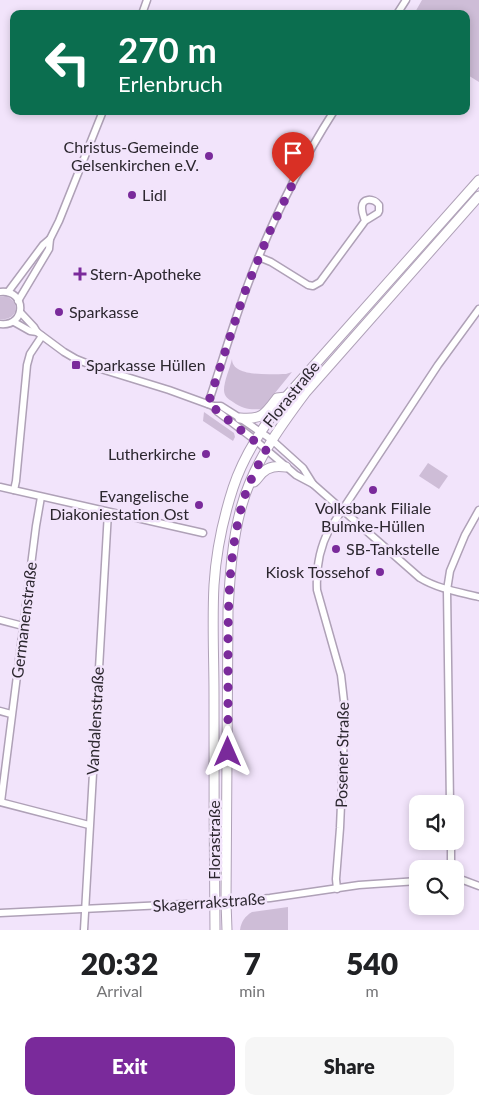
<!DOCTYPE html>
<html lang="en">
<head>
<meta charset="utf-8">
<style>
	body { margin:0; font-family:Lato,sans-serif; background:#f6f6f6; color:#202124; height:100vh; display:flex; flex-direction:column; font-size:19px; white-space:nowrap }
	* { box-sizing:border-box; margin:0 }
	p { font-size:16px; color:#757577 }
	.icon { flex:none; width:28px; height:28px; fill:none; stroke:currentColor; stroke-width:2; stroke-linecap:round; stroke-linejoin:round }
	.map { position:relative; height:930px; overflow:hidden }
	.details { display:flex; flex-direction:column; background:#fff; flex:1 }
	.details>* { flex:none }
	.hud { position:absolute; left:10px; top:10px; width:460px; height:105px; border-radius:10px; box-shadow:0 2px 8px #0003; background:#0b6e4f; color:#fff; overflow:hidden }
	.fabs { position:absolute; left:409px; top:795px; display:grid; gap:10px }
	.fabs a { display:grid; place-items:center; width:55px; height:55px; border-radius:10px; background:#fff; box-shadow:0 2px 8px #0003; font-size:25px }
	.pin { position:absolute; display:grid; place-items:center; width:42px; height:42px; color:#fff; margin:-51px -21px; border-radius:50% 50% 50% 0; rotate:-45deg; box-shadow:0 0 5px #0007 }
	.pin .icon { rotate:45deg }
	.me { position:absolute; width:55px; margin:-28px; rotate:0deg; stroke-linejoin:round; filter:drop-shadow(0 0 4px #0008) }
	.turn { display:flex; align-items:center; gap:18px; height:105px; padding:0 25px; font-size:22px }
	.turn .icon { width:65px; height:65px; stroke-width:2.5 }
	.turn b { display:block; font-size:35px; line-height:42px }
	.eta { display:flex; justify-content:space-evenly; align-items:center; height:85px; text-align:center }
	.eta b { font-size:30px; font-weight:800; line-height:35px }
	.button { display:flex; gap:10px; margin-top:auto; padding:10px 25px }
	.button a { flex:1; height:58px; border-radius:10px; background:#7a2a9b; color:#fff; font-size:20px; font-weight:800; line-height:58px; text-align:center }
	.button a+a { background:#f6f6f6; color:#202124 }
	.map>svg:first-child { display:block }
</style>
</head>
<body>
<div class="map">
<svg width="479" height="930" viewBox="0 0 479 930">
	<rect width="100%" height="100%" fill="#f2e4fb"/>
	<g fill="#cebdd7">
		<polygon points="422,0 479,0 479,82 466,74 466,14 414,14"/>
		<path d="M6,296C22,303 17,321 0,319V297Z"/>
		<path d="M232,359C232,378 273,374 286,374L292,372L262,409C250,410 243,409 233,402C228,399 224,396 224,390C224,381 230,368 232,359Z"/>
		<polygon points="204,412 234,433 235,437 233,441 203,421"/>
		<polygon points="428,463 448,476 439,489 419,476"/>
		<path d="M288,907V930H240C241,922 245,916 252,912Z"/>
	</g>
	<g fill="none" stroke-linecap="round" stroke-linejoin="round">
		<defs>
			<g id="minor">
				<polyline points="142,14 147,0"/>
				<polyline points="397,14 406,0"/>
				<path d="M259,257L271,262L308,285L313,286L320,282L365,221L378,213L379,211V205C374,198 361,197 362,209C362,213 364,217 365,221"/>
				<path d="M0,292C27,289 27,327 0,324"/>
				<polyline points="8,292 43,245 50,239"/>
				<polyline points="18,301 49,249 50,239 59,221 103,111"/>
				<polyline points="20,312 34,327 37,332 64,352 76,359 101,369 169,390 213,406 221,406 240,418 272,440 303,468 313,484"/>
				<polyline points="14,322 30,331 37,332"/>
				<path d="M208,404C220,368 231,331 244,295C267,231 297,169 334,111"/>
				<path d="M213,406L218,412L255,440L296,475L313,484L420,578C438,589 459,592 479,597"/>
				<polyline points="0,487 203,533"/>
				<polyline points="14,490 16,481 27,365 30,354 42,336"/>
				<polyline points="0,620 23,626"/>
				<polyline points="0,711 11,714"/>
				<polyline points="0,802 89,825"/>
				<polyline points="1,802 36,526 41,497"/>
				<polyline points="450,804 447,590 450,571 465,535 479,510"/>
				<polyline points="451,841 451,869"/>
				<polyline points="455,878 463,880 479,886"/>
				<path d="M337,889L336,879L340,828L345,710L341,675L317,590C316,569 319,549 329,530L438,365L479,309"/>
				<polyline points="0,913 226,902 270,898 359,885 418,881"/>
				<polyline points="84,930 108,512"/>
			</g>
			<g id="secondary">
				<path d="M240,418C262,420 265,414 277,398L286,397"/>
				<path d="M254,482C258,479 259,476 262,473C269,466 277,466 286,467"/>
				<path d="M215,930C214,852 214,773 214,695C214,658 212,621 214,585C216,552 223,519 233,488C244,454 265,424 286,397L479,180"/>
				<path d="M227,930L226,902L228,610C230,576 232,541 241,508C253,464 279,428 306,392L479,196"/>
			</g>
		</defs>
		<use href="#minor" stroke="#afa1b7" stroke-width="9"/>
		<use href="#secondary" stroke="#afa1b7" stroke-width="11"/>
		<use href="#minor" stroke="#fff" stroke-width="6"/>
		<use href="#secondary" stroke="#fff" stroke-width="9"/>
	</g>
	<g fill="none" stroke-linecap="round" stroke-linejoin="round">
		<path stroke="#7a2a9b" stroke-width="9" stroke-dasharray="0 16.2" d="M228,752C228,719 228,686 228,653C228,605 229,556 241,509C246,488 256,469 266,450L218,412L213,406L208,404L244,294L270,231L293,183"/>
	</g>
	<g fill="#7a2a9b" stroke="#f2e4fb" stroke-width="2">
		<circle cx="209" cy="156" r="5"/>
		<circle cx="132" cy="195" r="5"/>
		<path d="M77.5 266.5h5v5h5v5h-5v5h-5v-5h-5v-5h5z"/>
		<circle cx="59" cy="312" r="5"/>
		<rect x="71" y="360" width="10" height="10" rx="2.5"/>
		<circle cx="206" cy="454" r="5"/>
		<circle cx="373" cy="490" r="5"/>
		<circle cx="199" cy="505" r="5"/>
		<circle cx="336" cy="549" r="5"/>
		<circle cx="380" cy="572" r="5"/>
	</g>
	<g text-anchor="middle" stroke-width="5" stroke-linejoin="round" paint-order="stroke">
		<g font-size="16" fill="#2c272f" stroke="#f2e4fb" text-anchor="start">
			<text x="199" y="153" text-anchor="end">Christus-Gemeinde<tspan x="199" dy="18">Gelsenkirchen e.V.</tspan></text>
			<text x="142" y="201">Lidl</text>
			<text x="90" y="280">Stern-Apotheke</text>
			<text x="69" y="318">Sparkasse</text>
			<text x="86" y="371">Sparkasse Hüllen</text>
			<text x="196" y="460" text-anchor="end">Lutherkirche</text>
			<text x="189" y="502" text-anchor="end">Evangelische<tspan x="189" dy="18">Diakoniestation Ost</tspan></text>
			<text x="373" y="514" text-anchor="middle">Volksbank Filiale<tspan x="373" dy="18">Bulmke-Hüllen</tspan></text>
			<text x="346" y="555">SB-Tankstelle</text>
			<text x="370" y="578" text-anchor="end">Kiosk Tossehof</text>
		</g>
		<g font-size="16" fill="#2c272f" stroke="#f2e4fb">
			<text transform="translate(291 394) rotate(-51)" y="6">Florastraße</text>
			<text transform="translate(24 620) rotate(-83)" y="6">Germanenstraße</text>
			<text transform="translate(95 721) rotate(-87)" y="6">Vandalenstraße</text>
			<text transform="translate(342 755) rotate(-89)" y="6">Posener Straße</text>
			<text transform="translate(214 840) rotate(-90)" y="6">Florastraße</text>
			<text transform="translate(209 902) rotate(-4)" y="6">Skagerrakstraße</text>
		</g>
	</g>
</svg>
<div class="fabs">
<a><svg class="icon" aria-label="sound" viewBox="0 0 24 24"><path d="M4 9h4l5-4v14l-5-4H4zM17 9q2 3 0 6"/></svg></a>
<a><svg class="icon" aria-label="search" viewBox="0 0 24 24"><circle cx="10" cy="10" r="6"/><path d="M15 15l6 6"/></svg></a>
</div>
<div class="pin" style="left:293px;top:183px;background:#d93025"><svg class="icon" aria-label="arrive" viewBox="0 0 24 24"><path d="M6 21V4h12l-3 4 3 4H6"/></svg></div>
<svg class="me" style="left:228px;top:752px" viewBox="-20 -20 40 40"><path d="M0-17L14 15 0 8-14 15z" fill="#7a2a9b" stroke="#fff" stroke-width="4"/></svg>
<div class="hud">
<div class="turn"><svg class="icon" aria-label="left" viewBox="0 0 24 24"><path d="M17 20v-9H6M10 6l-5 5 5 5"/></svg><div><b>270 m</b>Erlenbruch</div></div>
</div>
</div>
<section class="details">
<div class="eta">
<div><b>20:32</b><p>Arrival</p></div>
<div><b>7</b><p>min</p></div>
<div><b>540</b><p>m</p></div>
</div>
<div class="button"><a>Exit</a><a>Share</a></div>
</section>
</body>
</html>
